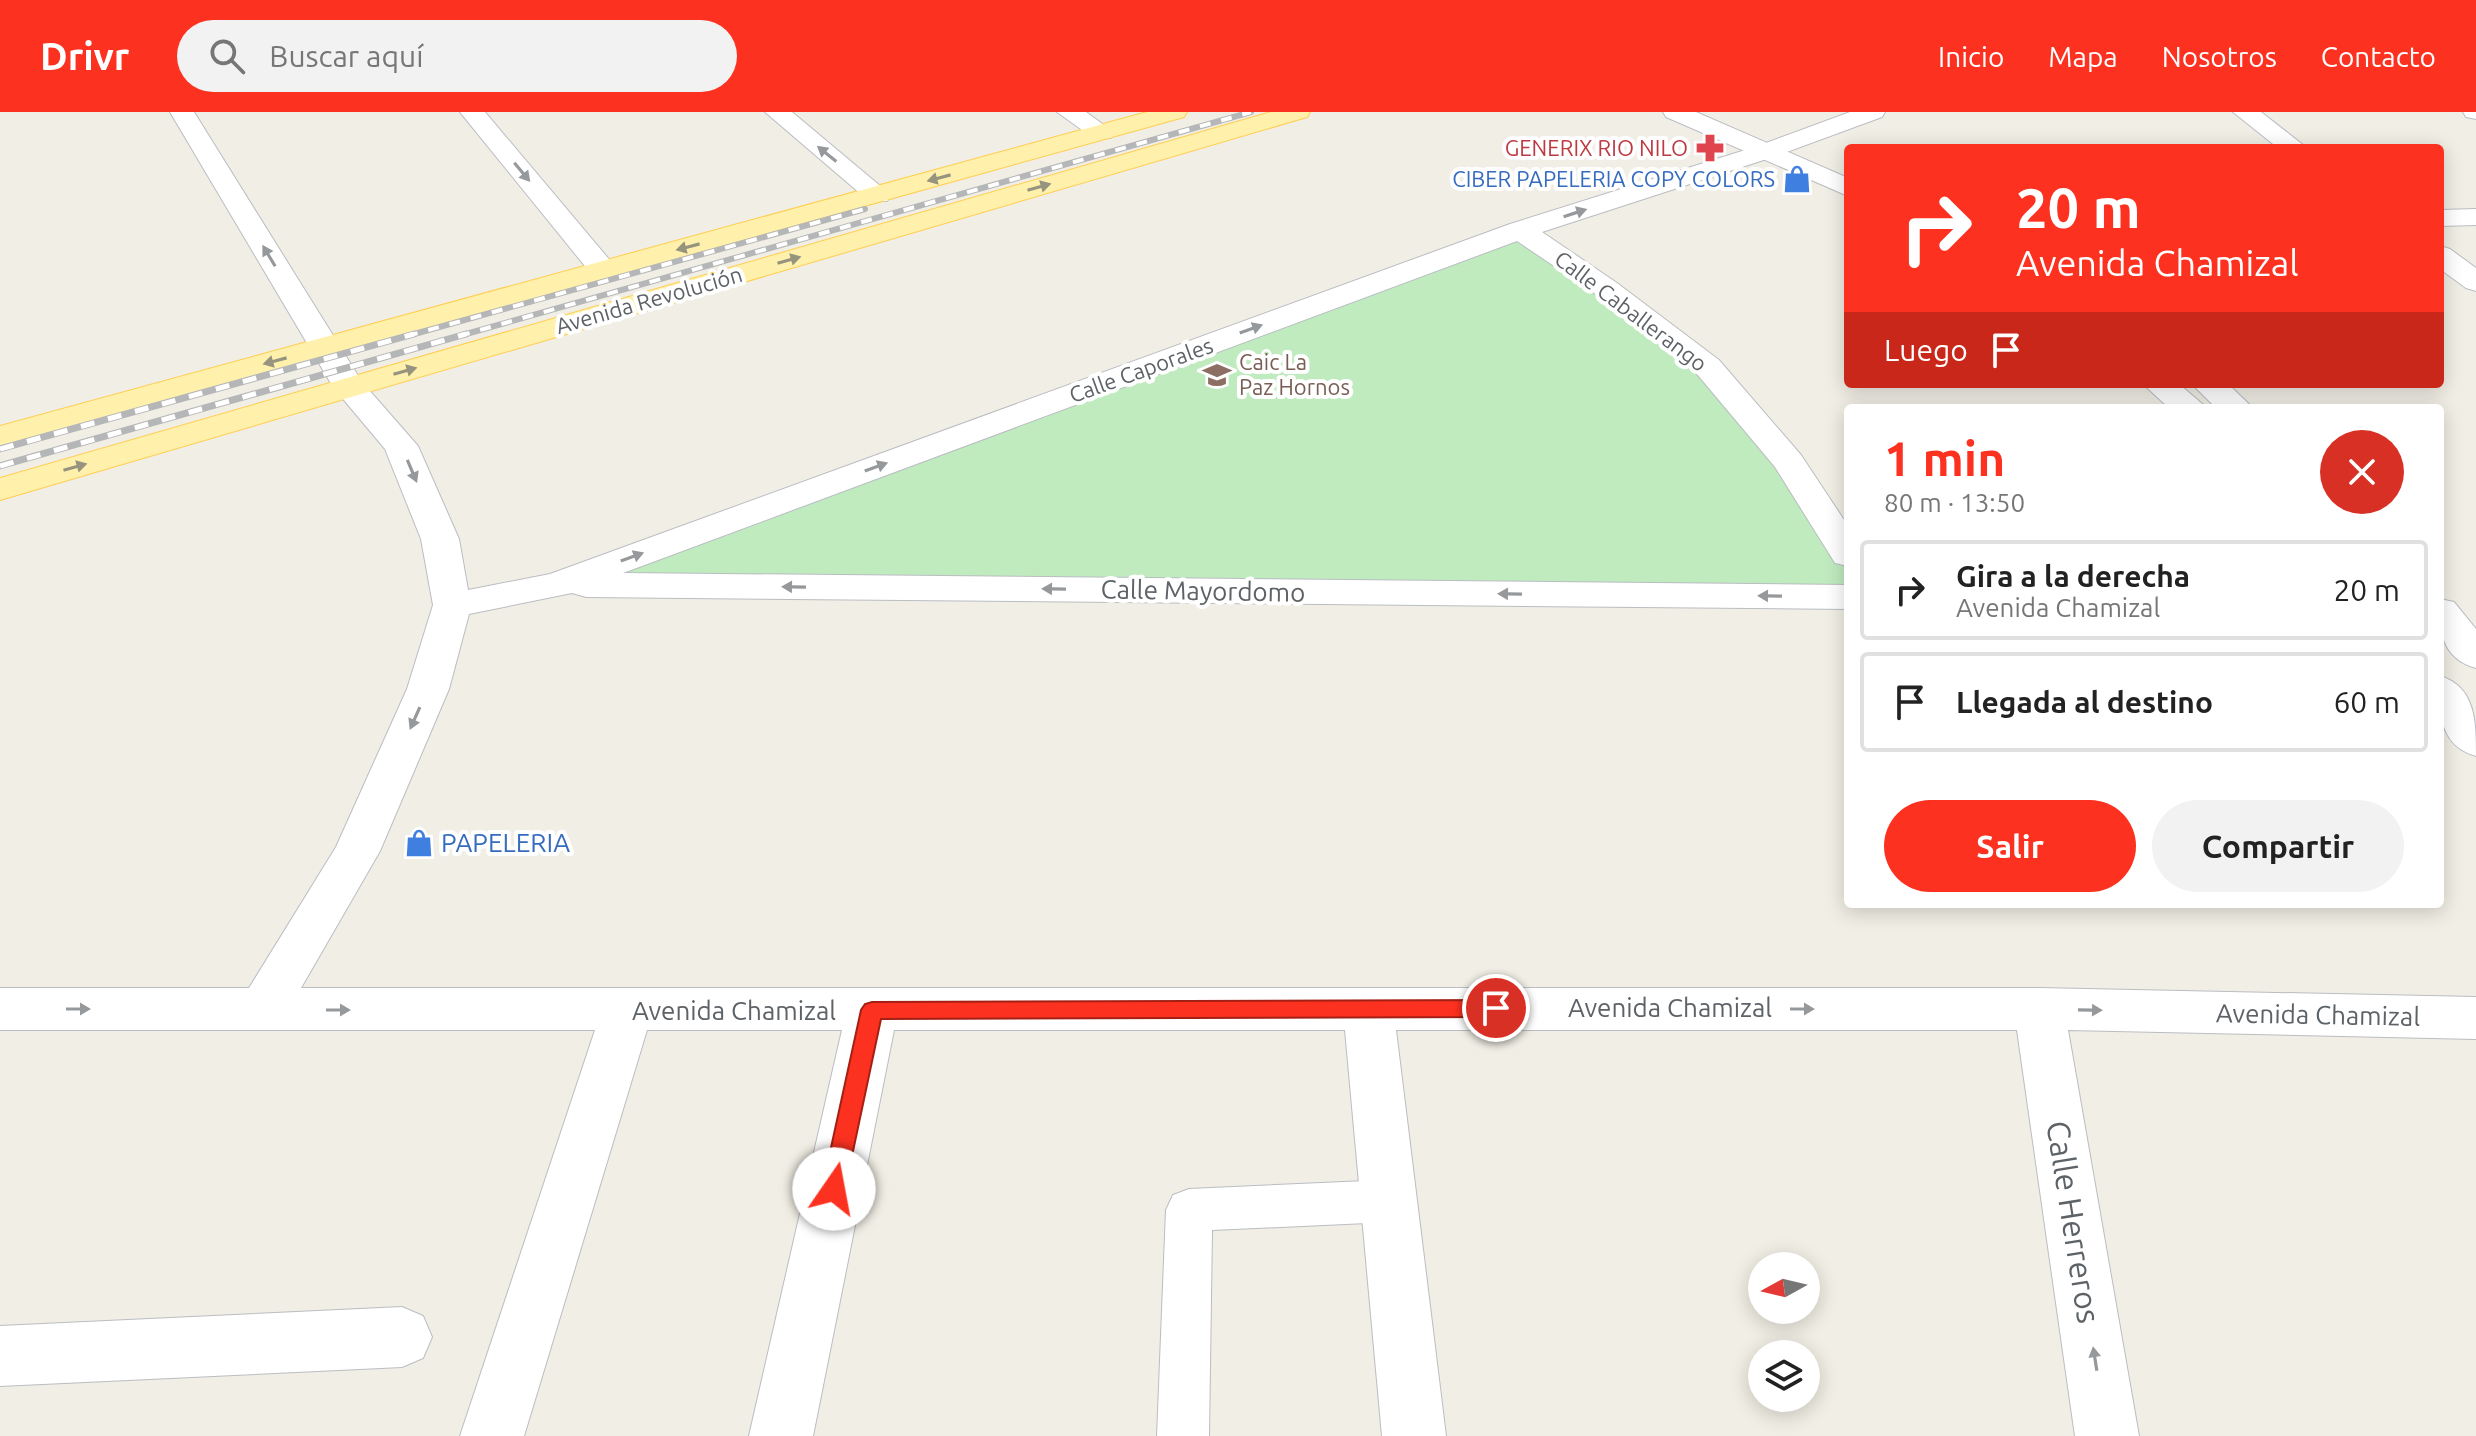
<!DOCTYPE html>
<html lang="es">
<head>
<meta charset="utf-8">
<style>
	body { margin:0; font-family:Ubuntu,sans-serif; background:#f2f2f2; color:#222; height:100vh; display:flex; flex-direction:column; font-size:30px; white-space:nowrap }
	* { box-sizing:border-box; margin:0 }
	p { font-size:26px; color:#767676 }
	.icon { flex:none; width:44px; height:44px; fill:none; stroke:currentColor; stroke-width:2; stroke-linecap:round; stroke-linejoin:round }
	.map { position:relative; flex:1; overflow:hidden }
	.details { position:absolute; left:1844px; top:292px; width:600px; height:504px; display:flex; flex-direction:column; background:#fff; border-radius:8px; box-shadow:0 4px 20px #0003 }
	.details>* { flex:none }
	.banner { position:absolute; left:1844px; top:32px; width:600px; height:244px; border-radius:8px; box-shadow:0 4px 20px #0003; background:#fc3120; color:#fff; overflow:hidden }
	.needle { width:52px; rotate:262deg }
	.controls { position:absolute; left:1748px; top:1140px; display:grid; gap:16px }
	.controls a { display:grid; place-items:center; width:72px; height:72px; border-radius:50%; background:#fff; box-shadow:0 4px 20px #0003; font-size:40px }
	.pin { position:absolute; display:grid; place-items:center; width:68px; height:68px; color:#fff; margin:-34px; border:4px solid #fff; border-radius:50%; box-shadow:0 2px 8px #0007 }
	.me { position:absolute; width:88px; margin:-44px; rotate:12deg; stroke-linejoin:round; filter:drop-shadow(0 0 6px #0008) }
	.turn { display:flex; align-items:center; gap:28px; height:168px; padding:0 40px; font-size:36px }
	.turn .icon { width:104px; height:104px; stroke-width:2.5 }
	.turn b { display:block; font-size:56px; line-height:68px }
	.then { display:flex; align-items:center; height:76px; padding:0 40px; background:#0003; gap:16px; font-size:30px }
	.round { display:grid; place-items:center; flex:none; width:84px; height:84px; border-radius:42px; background:#f2f2f2 }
	.overview { display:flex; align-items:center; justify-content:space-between; height:136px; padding:0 40px }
	h1 { font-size:48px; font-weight:700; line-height:60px; color:#fc3120 }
	.action { display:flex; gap:16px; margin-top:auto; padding:16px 40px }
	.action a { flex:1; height:92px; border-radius:48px; background:#fc3120; color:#fff; font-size:32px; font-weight:700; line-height:92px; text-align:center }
	.action a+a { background:#f2f2f2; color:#222 }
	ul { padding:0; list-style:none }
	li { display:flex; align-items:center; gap:24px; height:100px; margin:0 16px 12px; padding:0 24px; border:4px solid #e0e0e0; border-radius:8px }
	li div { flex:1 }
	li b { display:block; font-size:30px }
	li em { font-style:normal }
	header { display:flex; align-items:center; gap:48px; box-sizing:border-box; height:112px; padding:0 40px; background:#fc3120; color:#fff }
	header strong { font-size:38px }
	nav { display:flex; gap:44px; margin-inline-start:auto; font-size:28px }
	.search { width:560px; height:72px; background:#f2f2f2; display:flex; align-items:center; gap:20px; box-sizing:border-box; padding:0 28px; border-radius:44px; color:#767676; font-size:30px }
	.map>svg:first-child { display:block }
</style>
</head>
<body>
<header>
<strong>Drivr</strong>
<div class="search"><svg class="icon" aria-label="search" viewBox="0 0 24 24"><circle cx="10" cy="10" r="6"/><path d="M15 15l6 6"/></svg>Buscar aquí</div>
<nav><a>Inicio</a><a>Mapa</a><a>Nosotros</a><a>Contacto</a></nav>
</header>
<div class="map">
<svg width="2476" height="1324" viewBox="0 0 2476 1324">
	<rect width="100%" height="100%" fill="#f1eee5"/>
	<polygon fill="#bfebbf" points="1522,127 1701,254 1784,355 1848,455 1848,474 559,472"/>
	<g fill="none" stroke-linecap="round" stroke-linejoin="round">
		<defs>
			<polygon id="service" points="1389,1068 1405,1074 1412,1089 1405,1104 1389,1110 1212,1118 1209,1324 1157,1324 1166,1098 1173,1083 1189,1077"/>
			<g id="minor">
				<polygon points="170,0 194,0 362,270 418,334 459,427 468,478 550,462 1510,112 1758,34 1850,0 1885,0 1882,5 1776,44 1542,120 1617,171 1719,248 1801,343 1848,414 1848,454 1835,451 1775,355 1697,262 1597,183 1517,129 623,461 1848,473 1848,497 586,485 572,481 469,502 449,577 380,739 301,876 2039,876 2476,885 2476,927 2068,918 2139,1324 2075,1324 2017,918 1396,918 1446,1324 1382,1324 1345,918 894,918 813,1324 749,1324 842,918 647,918 524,1324 460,1324 595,918 0,918 0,876 249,876 336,735 407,577 433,493 421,427 385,337 333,275"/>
				<polygon points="460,0 485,0 613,152 618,158 613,164 603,167 593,164"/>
				<polygon points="765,0 792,0 891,83 887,89 869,89"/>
				<polygon points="1057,0 1086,0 1115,21 1111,26 1093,26"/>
				<polygon points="2233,0 2261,0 2307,36 2278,36"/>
				<polygon points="2463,0 2476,0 2476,7 2466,5"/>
				<polygon points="2476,97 2476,113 2440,114 2440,98"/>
				<polygon points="2440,134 2450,137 2476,156 2476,179 2466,176 2440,157"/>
				<polygon points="402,1195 423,1204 432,1225 423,1246 402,1255 0,1274 0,1214"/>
			</g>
			<g id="secondary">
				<polygon points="1663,0 1696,0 1848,66 1848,84 1666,5"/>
				<polygon points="2143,272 2179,272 2207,296 2169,296"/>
				<polygon points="2192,272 2228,272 2253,296 2216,296"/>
				<path d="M2440,487L2454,490L2476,517V556C2440,546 2440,518 2440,487Z"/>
				<path d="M2440,564C2476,575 2476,610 2476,644C2437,633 2440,598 2440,564Z"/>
			</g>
			<g id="primary">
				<polygon points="1147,0 1187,0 1184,5 0,335 0,314"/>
				<polygon points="1271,0 1310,0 1307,5 0,388 0,366"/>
			</g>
		</defs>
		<use href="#service" stroke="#babdc2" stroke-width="2"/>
		<use href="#minor" stroke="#babdc2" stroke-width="2"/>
		<use href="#secondary" stroke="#b9bcc3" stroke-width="2"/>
		<use href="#primary" stroke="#ffce50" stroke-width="2"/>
		<use href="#service" fill="#fff" fill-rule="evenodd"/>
		<use href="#minor" fill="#fff" fill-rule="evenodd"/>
		<use href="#secondary" fill="#fff" fill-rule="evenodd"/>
		<use href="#primary" fill="#fff1ac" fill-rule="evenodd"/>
		<defs>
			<g id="rail-far1">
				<polyline points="407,224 865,97"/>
				<polyline points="459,224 1251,0"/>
			</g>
			<g id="rail">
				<polyline points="0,337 414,222"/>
				<polyline points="0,354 466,222"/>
			</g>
		</defs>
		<use href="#rail-far1" stroke="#b5b6b7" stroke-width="6"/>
		<use href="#rail" stroke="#b5b6b7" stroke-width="7"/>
		<use href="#rail-far1" stroke="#fff" stroke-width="4" stroke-dasharray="11" stroke-linecap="butt"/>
		<use href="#rail" stroke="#fff" stroke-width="5" stroke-dasharray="14" stroke-linecap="butt"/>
	</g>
	<defs><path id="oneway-solid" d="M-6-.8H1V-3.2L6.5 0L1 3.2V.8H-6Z" transform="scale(2)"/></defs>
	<g fill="#96999c">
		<use href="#oneway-solid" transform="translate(827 42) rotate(-141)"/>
		<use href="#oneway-solid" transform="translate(522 60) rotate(50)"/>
		<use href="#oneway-solid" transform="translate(1575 101) rotate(-18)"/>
		<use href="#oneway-solid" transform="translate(269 144) rotate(-121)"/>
		<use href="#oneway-solid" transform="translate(1251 217) rotate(-20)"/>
		<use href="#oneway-solid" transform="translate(876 355) rotate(-20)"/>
		<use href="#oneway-solid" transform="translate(412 359) rotate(67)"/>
		<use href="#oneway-solid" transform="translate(632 445) rotate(-20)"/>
		<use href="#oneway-solid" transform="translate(794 475) rotate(-179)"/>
		<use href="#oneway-solid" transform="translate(1054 477) rotate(-179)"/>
		<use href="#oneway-solid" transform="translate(1510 482) rotate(-179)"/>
		<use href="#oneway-solid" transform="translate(1770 484) rotate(-179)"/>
		<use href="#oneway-solid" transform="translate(415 606) rotate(114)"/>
		<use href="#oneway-solid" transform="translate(78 897)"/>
		<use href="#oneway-solid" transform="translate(1802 897)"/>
		<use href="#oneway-solid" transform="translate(338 898)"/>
		<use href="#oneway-solid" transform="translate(2090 898) rotate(1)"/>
		<use href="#oneway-solid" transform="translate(2095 1247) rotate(-99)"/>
	</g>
	<g fill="#96947f">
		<use href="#oneway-solid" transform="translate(939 66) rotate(165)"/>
		<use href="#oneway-solid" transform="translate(1039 75) rotate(-16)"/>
		<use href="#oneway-solid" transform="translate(688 135) rotate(165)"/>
		<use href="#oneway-solid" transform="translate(789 148) rotate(-16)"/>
		<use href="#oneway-solid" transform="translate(275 249) rotate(165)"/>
		<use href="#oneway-solid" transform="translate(405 259) rotate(-16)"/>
		<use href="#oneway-solid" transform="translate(75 355) rotate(-16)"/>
	</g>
	<polygon fill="#fc3120" stroke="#a42015" stroke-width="2" points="1496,888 1503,890 1507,896 1503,902 1496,905 881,907 845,1077 842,1084 834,1088 825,1084 822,1077 861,898 865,892 872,890"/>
	<defs>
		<symbol id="pharmacy-bare" viewBox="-9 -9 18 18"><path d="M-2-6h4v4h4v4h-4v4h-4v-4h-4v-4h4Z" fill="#e0444e" stroke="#fff" stroke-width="2.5" paint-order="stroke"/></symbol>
		<symbol id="shop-bare" viewBox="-9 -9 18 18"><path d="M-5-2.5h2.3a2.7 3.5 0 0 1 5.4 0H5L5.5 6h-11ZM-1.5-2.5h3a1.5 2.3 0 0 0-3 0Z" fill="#3f7fe0" stroke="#fff" stroke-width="2.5" paint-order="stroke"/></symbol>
		<symbol id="school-bare" viewBox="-9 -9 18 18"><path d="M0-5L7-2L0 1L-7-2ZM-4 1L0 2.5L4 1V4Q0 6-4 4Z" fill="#8d6e63" stroke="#fff" stroke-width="2.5" paint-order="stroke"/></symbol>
	</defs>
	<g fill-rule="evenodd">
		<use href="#pharmacy-bare" x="1690" y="16" width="40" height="40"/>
		<use href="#shop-bare" x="1777" y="47" width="40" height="40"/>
		<use href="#school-bare" x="1197" y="243" width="40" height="40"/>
		<use href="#shop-bare" x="399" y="711" width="40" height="40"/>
	</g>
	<g text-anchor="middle" stroke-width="8" stroke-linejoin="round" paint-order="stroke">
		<g font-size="22" fill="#be3a42" stroke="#fff" text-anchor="end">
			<text x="1688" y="44">GENERIX RIO NILO</text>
		</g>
		<g font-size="22" fill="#366cbe" stroke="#fff" text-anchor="end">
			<text x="1775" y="75">CIBER PAPELERIA COPY COLORS</text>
		</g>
		<g font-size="22" fill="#5d6267" stroke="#fff">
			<text transform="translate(649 188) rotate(-16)" y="8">Avenida Revolución</text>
			<text transform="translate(1631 199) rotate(37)" y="8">Calle Caballerango</text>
			<text transform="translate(1141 258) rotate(-20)" y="8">Calle Caporales</text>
		</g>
		<g font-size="22" fill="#785e54" stroke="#fff" text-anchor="start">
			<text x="1239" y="258">Caic La<tspan x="1239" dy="25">Paz Hornos</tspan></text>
		</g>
		<g font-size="26" fill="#5d6267" stroke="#fff">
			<text transform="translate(1203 479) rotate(1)" y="9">Calle Mayordomo</text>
			<text x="1670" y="905">Avenida Chamizal</text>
			<text x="734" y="908">Avenida Chamizal</text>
			<text transform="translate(2318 903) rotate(1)" y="9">Avenida Chamizal</text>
		</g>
		<g font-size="26" fill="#366cbe" stroke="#fff" text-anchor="start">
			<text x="441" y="740">PAPELERIA</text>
		</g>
		<g font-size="32" fill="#5d6267" stroke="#fff">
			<text transform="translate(2073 1110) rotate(81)" y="11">Calle Herreros</text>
		</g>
	</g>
</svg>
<div class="controls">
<a><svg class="needle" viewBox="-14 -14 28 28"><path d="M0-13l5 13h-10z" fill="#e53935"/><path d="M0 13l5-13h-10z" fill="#767676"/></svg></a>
<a><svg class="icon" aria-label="layers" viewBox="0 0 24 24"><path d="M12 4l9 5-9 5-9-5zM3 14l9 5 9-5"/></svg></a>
</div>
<div class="pin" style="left:1496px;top:896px;background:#d93025"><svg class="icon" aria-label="arrive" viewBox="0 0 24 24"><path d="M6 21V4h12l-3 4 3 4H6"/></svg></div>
<svg class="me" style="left:834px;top:1077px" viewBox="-20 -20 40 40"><circle r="19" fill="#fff"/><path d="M0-13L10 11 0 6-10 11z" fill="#fc3120"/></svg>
<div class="banner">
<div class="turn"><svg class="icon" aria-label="right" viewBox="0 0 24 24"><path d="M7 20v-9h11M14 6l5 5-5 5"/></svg><div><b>20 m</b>Avenida Chamizal</div></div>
<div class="then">Luego<svg class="icon" aria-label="arrive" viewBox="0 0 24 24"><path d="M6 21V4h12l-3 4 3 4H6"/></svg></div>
</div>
<section class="details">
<div class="overview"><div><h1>1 min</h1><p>80 m · 13:50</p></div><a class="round" style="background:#d93025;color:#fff"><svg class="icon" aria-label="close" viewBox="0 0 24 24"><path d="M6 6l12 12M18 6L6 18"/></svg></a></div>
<ul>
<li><svg class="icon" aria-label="right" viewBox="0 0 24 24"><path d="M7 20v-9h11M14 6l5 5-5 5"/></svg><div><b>Gira a la derecha</b><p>Avenida Chamizal</p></div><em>20 m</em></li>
<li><svg class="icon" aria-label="arrive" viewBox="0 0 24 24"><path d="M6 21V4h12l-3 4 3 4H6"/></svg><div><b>Llegada al destino</b></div><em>60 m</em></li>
</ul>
<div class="action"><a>Salir</a><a>Compartir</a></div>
</section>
</div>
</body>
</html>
